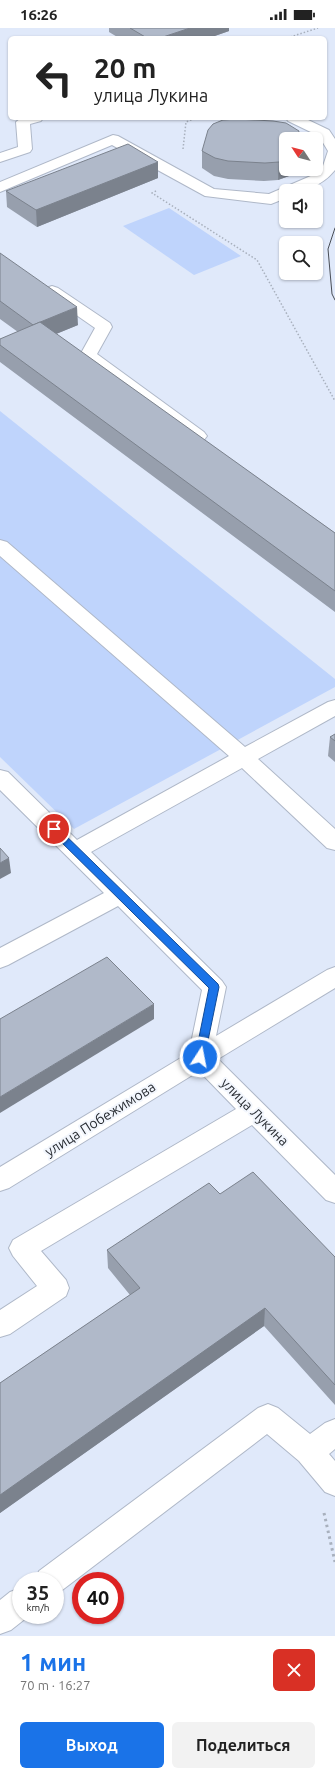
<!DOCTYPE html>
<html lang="ru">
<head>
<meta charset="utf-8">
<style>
	body { margin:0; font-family:Ubuntu,sans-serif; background:#f2f2f2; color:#222; height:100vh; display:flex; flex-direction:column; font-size:15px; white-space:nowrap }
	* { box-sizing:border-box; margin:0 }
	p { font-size:13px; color:#767676 }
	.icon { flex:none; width:22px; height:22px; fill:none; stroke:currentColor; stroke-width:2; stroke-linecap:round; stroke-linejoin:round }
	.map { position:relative; height:1608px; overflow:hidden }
	.sheet { display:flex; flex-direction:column; background:#fff; flex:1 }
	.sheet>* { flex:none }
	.hud { position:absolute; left:8px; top:8px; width:319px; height:84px; border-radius:6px; box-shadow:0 1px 3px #0004; background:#fff; color:#222; overflow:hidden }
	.needle { width:26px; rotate:306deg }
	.tools { position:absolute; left:279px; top:104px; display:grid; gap:8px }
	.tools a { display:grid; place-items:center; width:44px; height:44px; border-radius:6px; background:#fff; box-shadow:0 1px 3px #0004; font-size:20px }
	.speed { position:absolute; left:12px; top:1544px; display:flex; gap:8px; font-size:20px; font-weight:700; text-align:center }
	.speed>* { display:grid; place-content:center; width:52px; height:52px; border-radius:50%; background:#fff; box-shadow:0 1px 3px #0004; line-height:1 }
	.speed small { font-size:10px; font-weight:400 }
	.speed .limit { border:6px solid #d22; background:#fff; color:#111 }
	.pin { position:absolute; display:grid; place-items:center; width:34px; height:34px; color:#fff; margin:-17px; border:2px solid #fff; border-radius:50%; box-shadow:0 1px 4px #0007 }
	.me { position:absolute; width:44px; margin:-22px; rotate:11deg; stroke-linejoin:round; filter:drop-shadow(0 0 3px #0008) }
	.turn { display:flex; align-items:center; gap:14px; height:84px; padding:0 20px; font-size:18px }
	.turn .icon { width:52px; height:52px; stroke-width:2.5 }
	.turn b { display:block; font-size:28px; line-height:34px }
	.round { display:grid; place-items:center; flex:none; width:42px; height:42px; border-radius:6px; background:#f2f2f2 }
	.summary { display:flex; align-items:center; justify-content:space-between; height:68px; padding:0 20px }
	h1 { font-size:24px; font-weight:700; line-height:30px; color:#1a73e8 }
	.action { display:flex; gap:8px; margin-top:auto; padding:8px 20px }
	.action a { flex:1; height:46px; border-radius:6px; background:#1a73e8; color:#fff; font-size:16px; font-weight:700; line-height:46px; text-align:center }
	.action a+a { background:#f2f2f2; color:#222 }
	.status { display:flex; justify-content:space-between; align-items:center; height:28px; padding:0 20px; background:#fff; direction:ltr }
	.status svg { height:11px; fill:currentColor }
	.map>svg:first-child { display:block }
</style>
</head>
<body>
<div class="status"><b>16:26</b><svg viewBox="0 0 49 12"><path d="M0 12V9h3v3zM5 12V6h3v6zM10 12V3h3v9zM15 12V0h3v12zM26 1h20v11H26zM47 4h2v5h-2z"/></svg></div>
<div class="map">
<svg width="335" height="1608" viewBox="0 0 335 1608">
	<rect width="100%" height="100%" fill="#e0e9fa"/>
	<g fill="#bfd4fc">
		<polygon points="169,180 241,228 194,247 123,198"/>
		<polygon points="0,383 335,651 335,659 74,801 0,729"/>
	</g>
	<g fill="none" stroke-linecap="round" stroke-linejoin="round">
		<defs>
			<g id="minor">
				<polygon points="21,90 43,90 41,93 30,96 32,121 30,124 0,134 0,125 18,119 16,94"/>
				<path d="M286,90H304L329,102L335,111V142C322,158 306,163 286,163V170L271,176L205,168L112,117L0,164V154L113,107L118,108L214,161L269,166L313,147L323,138L328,123L319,108L288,93Z"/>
				<polygon points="52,258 58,260 110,295 112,299 97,326 204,404 207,408 204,412 198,413 192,412 82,331 80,327 95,300 46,266 44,263 46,260"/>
				<polygon points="0,512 7,514 245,719 328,674 335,672 335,688 258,731 335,801 335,822 327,820 242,740 91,824 222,953 226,959 216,1008 327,942 335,939 335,960 218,1031 335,1147 335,1175 326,1172 252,1097 41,1223 66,1252 69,1260 66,1268 10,1306 0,1309 0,1282 37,1258 13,1228 9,1220 13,1212 236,1081 199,1043 9,1160 0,1163 0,1139 189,1025 202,962 118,878 8,937 0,940 0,920 104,865 0,762 0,742 8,744 77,812 229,728 0,528"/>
				<polygon points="268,1376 278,1380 310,1406 325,1395 335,1391 335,1421 329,1426 335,1433 335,1468 325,1464 299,1433 267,1406 61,1563 55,1566 55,1553 35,1553 39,1543 258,1380"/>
				<polygon points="21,1560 21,1587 30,1587 11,1602 0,1606 0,1572 10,1564"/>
			</g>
		</defs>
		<use href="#minor" stroke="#afb8c8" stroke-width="2"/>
		<g stroke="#a8b0bd" stroke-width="1.5" stroke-dasharray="1.5 2" stroke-linecap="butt">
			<polyline points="287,10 318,0"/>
			<polyline points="183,121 186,94 196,90"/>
			<polyline points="156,163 152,165 257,232 335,373"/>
		</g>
		<polyline stroke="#a8b0bd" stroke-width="3" stroke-dasharray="2.5 3.5" stroke-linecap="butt" points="324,1485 335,1534"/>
		<use href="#minor" fill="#fff" fill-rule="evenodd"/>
		<polyline stroke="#484d55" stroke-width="1" points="335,200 328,221 332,266 335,272"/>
	</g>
	<g fill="#979fad">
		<polygon points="109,0 229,0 229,3 209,10 119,10 109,4"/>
		<polygon points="273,93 289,148 278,152 264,153 228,151 214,148 202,140 202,123"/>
		<polygon points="158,134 158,150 37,199 7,179 6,163"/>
		<polygon points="0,225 78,297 56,306 335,505 335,584 0,334 0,311 18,304 0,291"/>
		<polygon points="335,706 335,734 328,728 330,709"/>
		<polygon points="220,1166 335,1229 335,1377 264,1298 0,1485 0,1355 130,1267 108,1240 107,1222"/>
	</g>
	<g fill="#7b828d">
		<polygon points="190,0 229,0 229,3 209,10 160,10"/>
		<polygon points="286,132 286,141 294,141 289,148 278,152 279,134"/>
		<polygon points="158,134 158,150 37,199 36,182"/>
		<polygon points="77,279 78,297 34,315 33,297"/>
		<polygon points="9,830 11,845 0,851 0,835"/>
		<polygon points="154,976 154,991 0,1085 0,1069"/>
		<polygon points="265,1280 264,1298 0,1485 0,1467"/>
	</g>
	<g fill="#b0b9c9" stroke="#7b828d">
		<polygon points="130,0 190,0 160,10 147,10"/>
		<polygon points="237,91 273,93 286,95 299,103 297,111 286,111 286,132 279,134 265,135 228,133 215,130 202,123 208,102 213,96 223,92"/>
		<polygon points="128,116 158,134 36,182 6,163"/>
		<polygon points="0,225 77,279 33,297 0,273"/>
		<polygon points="40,294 335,505 335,563 0,317 0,311"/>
		<polygon points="335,706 335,713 330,709"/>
		<polygon points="0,820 9,830 0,835"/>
		<polygon points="107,929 154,976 0,1069 0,991"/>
		<polygon points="253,1144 335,1229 335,1357 265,1280 0,1467 0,1355 140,1260 107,1222 209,1155 220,1166"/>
	</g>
	<polygon fill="#1a73e8" stroke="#114b97" points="54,798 57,799 218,956 219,959 204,1032 197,1032 195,1029 209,960 51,804 49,801 51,799"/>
	<g text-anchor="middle" stroke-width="4" stroke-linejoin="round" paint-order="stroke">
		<g font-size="14" fill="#292d33" stroke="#f2f6fd">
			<text transform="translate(255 1084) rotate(45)" y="5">улица Лукина</text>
			<text transform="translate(100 1091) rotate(-32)" y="5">улица Побежимова</text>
		</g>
	</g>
</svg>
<div class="tools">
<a><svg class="needle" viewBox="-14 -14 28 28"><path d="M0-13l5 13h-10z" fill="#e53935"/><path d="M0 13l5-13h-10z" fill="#767676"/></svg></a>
<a><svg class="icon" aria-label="sound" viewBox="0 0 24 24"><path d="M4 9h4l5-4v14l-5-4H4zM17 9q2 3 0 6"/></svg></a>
<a><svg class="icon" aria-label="search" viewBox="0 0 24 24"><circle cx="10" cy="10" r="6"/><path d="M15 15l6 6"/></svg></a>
</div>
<div class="speed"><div>35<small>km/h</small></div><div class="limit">40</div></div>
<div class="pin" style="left:54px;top:801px;background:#d93025"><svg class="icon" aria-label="arrive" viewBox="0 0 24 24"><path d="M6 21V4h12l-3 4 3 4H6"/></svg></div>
<svg class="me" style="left:200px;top:1029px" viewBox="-20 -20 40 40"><circle r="17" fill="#1a73e8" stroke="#fff" stroke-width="3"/><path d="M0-11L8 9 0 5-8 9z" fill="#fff"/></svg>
<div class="hud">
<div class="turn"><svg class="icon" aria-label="left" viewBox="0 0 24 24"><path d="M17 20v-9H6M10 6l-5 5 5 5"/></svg><div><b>20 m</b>улица Лукина</div></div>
</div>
</div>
<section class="sheet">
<div class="summary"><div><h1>1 мин</h1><p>70 m · 16:27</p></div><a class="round" style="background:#d93025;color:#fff"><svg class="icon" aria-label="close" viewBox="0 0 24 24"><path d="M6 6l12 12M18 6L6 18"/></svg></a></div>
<div class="action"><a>Выход</a><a>Поделиться</a></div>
</section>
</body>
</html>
